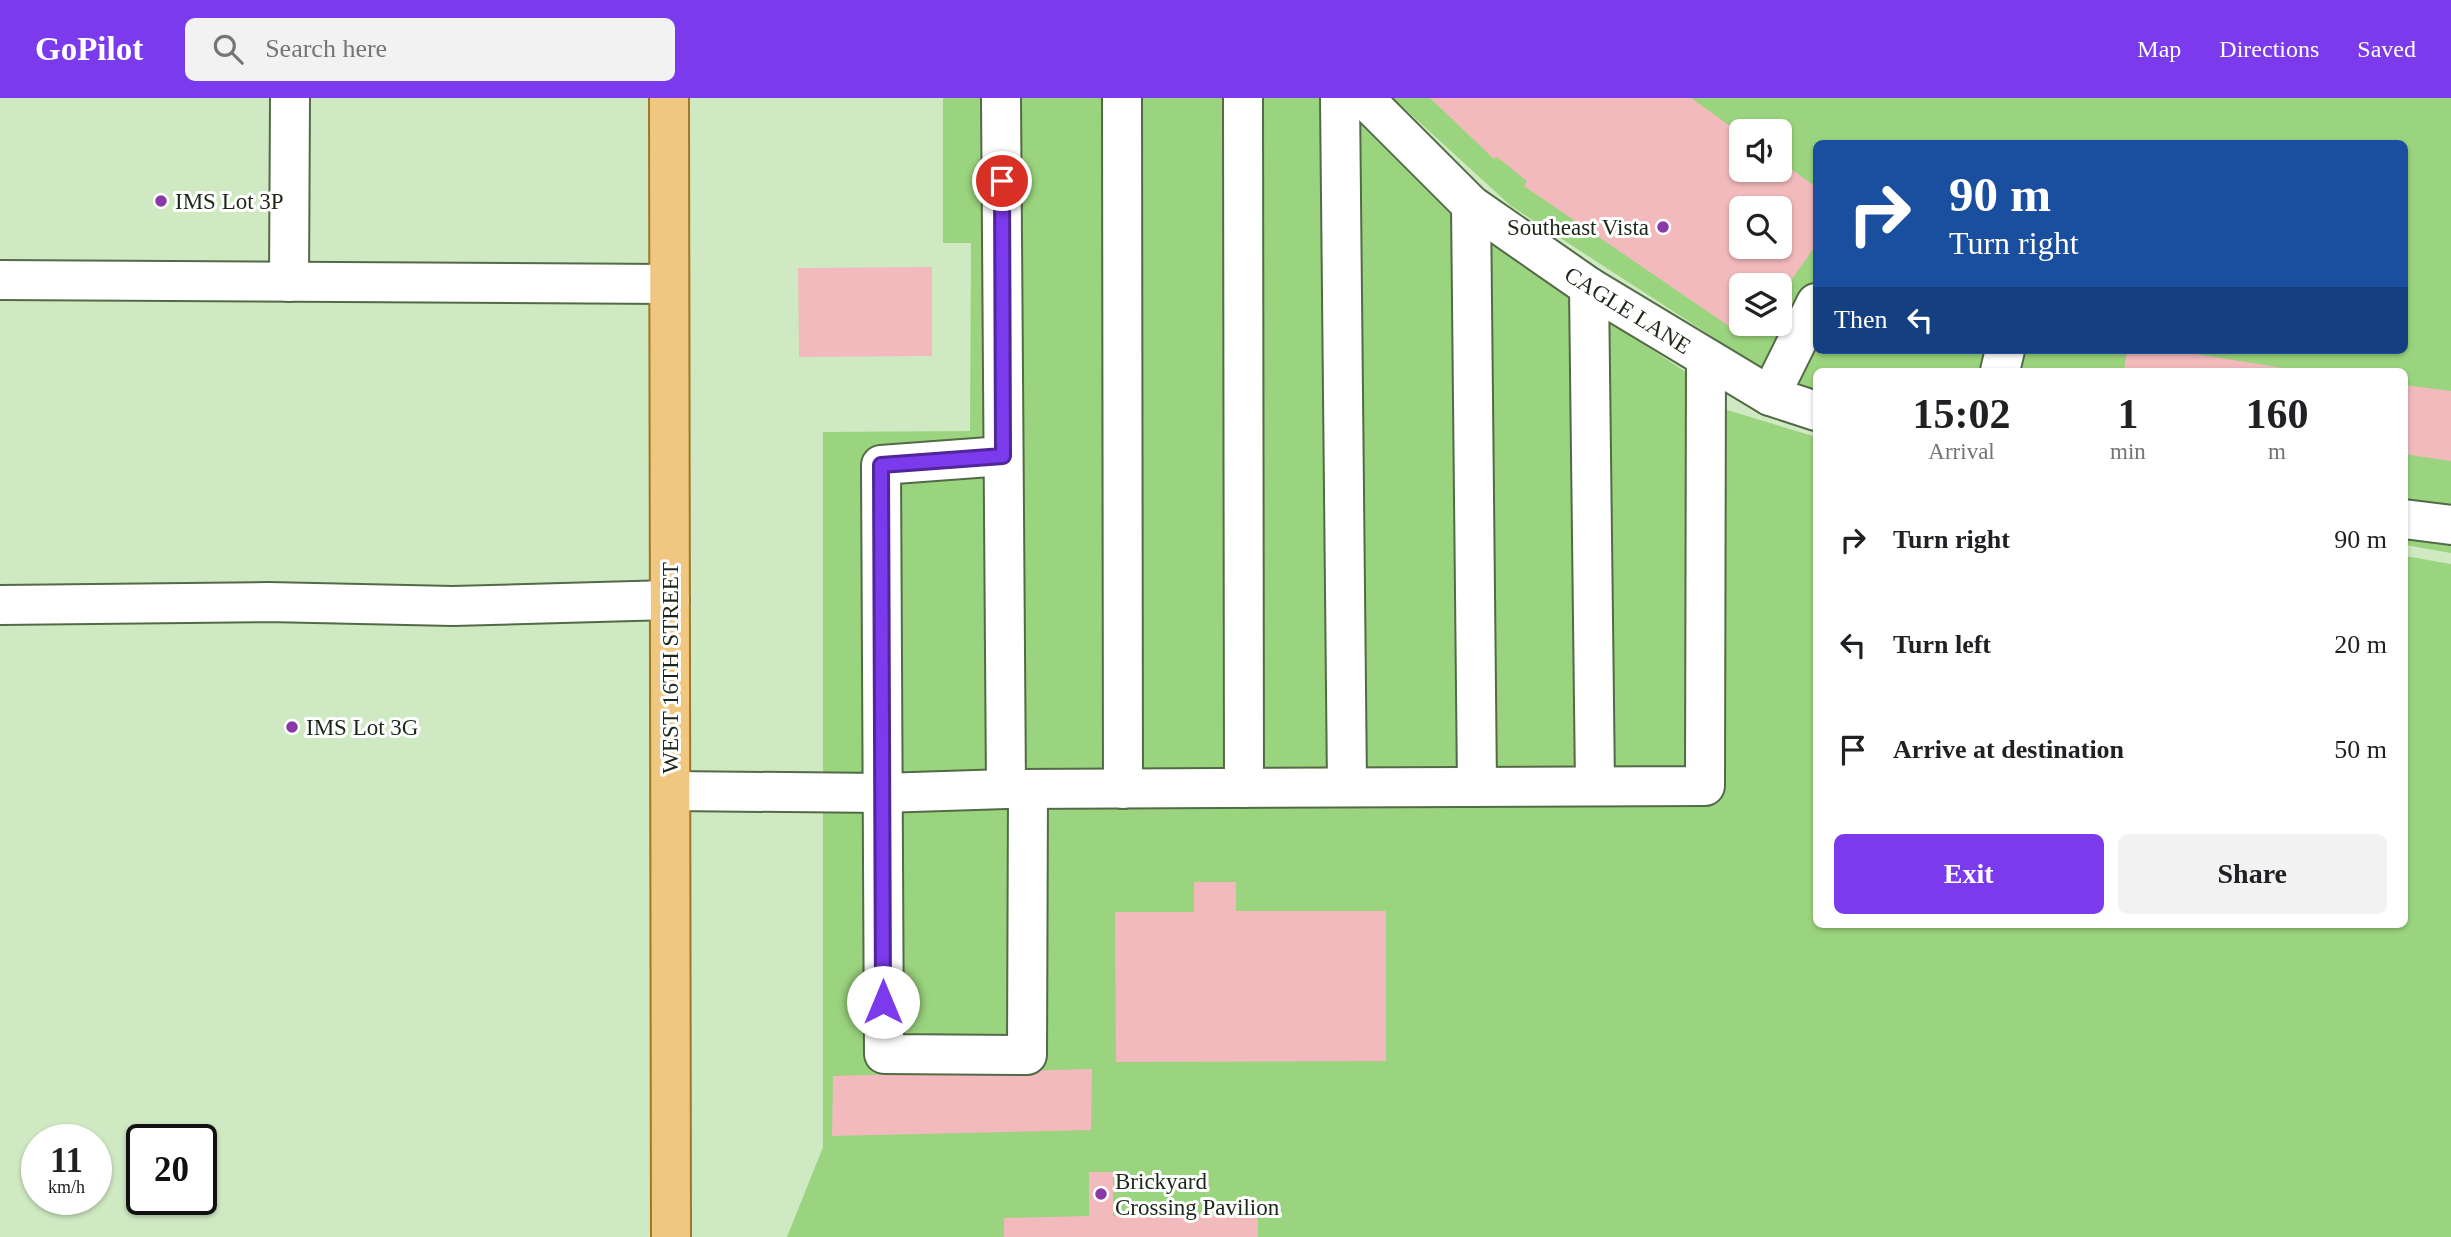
<!DOCTYPE html>
<html lang="en">
<head>
<meta charset="utf-8">
<style>
	body { margin:0; font-family:"Times New Roman",serif; background:#f2f2f2; color:#202124; height:100vh; display:flex; flex-direction:column; font-size:26px; white-space:nowrap }
	* { box-sizing:border-box; margin:0 }
	p { font-size:23px; color:#757577 }
	.icon { flex:none; width:38px; height:38px; fill:none; stroke:currentColor; stroke-width:2; stroke-linecap:round; stroke-linejoin:round }
	.map { position:relative; flex:1; overflow:hidden }
	.sheet { position:absolute; left:1813px; top:270px; width:595px; height:560px; display:flex; flex-direction:column; background:#fff; border-radius:10px; box-shadow:0 2px 5px #0004 }
	.sheet>* { flex:none }
	.guide { position:absolute; left:1813px; top:42px; width:595px; height:214px; border-radius:10px; box-shadow:0 2px 5px #0004; background:#1a4fa0; color:#fff; overflow:hidden }
	.controls { position:absolute; left:1729px; top:21px; display:grid; gap:14px }
	.controls a { display:grid; place-items:center; width:63px; height:63px; border-radius:10px; background:#fff; box-shadow:0 2px 5px #0004; font-size:35px }
	.speed { position:absolute; left:21px; top:1026px; display:flex; gap:14px; font-size:35px; font-weight:700; text-align:center }
	.speed>* { display:grid; place-content:center; width:91px; height:91px; border-radius:50%; background:#fff; box-shadow:0 2px 5px #0004; line-height:1 }
	.speed small { font-size:18px; font-weight:400 }
	.speed .limit { border:4px solid #111; border-radius:10px; background:#fff; color:#111 }
	.pin { position:absolute; display:grid; place-items:center; width:60px; height:60px; color:#fff; margin:-30px; border:4px solid #fff; border-radius:50%; box-shadow:0 2px 7px #0007 }
	.me { position:absolute; width:77px; margin:-38px; rotate:0deg; stroke-linejoin:round; filter:drop-shadow(0 0 5px #0008) }
	.turn { display:flex; align-items:center; gap:24px; height:147px; padding:0 21px; font-size:32px }
	.turn .icon { width:91px; height:91px; stroke-width:2.5 }
	.turn b { display:block; font-size:49px; line-height:60px }
	.then { display:flex; align-items:center; height:66px; padding:0 21px; background:#0003; gap:14px; font-size:26px }
	.eta { display:flex; justify-content:space-evenly; align-items:center; height:119px; text-align:center }
	.eta b { font-size:42px; font-weight:600; line-height:49px }
	.primary-button { display:flex; gap:14px; margin-top:auto; padding:14px 21px }
	.primary-button a { flex:1; height:80px; border-radius:10px; background:#7c3aed; color:#fff; font-size:28px; font-weight:600; line-height:80px; text-align:center }
	.primary-button a+a { background:#f2f2f2; color:#202124 }
	ul { padding:0; list-style:none }
	li { display:flex; align-items:center; gap:21px; height:105px; padding:0 21px }
	li div { flex:1 }
	li b { display:block; font-size:26px }
	li em { font-style:normal }
	header { display:flex; align-items:center; gap:42px; box-sizing:border-box; height:98px; padding:0 35px; background:#7c3aed; color:#fff }
	header strong { font-size:33px }
	nav { display:flex; gap:38px; margin-inline-start:auto; font-size:24px }
	.search { width:490px; height:63px; background:#f2f2f2; display:flex; align-items:center; gap:18px; box-sizing:border-box; padding:0 24px; border-radius:10px; color:#757577; font-size:26px }
	.map>svg:first-child { display:block }
</style>
</head>
<body>
<header>
<strong>GoPilot</strong>
<div class="search"><svg class="icon" aria-label="search" viewBox="0 0 24 24"><circle cx="10" cy="10" r="6"/><path d="M15 15l6 6"/></svg>Search here</div>
<nav><a>Map</a><a>Directions</a><a>Saved</a></nav>
</header>
<div class="map">
<svg width="2451" height="1139" viewBox="0 0 2451 1139">
	<rect width="100%" height="100%" fill="#cfeac2"/>
	<g fill="#9bd47e" fill-rule="evenodd">
		<polygon points="943,0 1335,0 1484,141 1704,286 1704,305 1816,339 1816,826 2404,826 2405,458 2451,466 2451,1139 787,1139 823,1049 823,334 970,333 971,145 943,145"/>
		<path d="M1393,0H2451V455L2405,447L2404,273H1816V333L1754,313L1756,267L1511,108ZM1741,33H1780V72H1741ZM1816,46H2404V252H1816ZM1741,110H1780V149H1741ZM1741,187H1780V226H1741Z"/>
	</g>
	<g fill="#f2babd" fill-rule="evenodd">
		<path d="M1430,0H1691L1741,36V72H1780V63L1816,89V147L1780,198V187H1741V226H1759L1750,239L1744,233L1742,237L1524,88L1527,83L1497,59L1494,61ZM1741,110H1780V149H1741Z"/>
		<polygon points="932,169 932,258 799,259 798,170"/>
		<polygon points="2127,252 2170,252 2302,273 2124,273"/>
		<polygon points="2404,287 2451,293 2451,363 2404,356"/>
		<polygon points="1194,784 1236,784 1236,813 1386,813 1386,963 1116,964 1115,814 1194,814"/>
		<polygon points="1092,971 1091,1032 832,1038 833,978"/>
		<polygon points="1089,1074 1113,1074 1113,1118 1258,1117 1258,1139 1004,1139 1004,1120 1089,1118"/>
	</g>
	<g fill="none" stroke-linecap="round" stroke-linejoin="round">
		<defs>
			<g id="minor">
				<polyline points="1001,0 1006,691"/>
				<polyline points="1122,0 1123,691"/>
				<polyline points="1243,0 1244,690"/>
				<polyline points="1340,0 1347,689"/>
				<polyline points="1364,0 1471,107 1589,189 1770,298 1816,313"/>
				<polyline points="1471,107 1477,689"/>
				<polyline points="0,182 669,186"/>
				<polyline points="289,184 290,0"/>
				<polyline points="1589,189 1595,688"/>
				<polyline points="2000,273 2005,252"/>
				<polyline points="1770,298 1816,205"/>
				<polyline points="1003,358 881,367 884,956 1027,957 1028,691"/>
				<polyline points="2404,421 2451,427"/>
				<polyline points="0,507 268,504 453,508 670,502"/>
				<polyline points="671,693 882,695 1006,691 1705,688 1706,260"/>
			</g>
			<polyline id="major" points="669,0 671,1139"/>
		</defs>
		<use href="#minor" stroke="#536a47" stroke-width="42"/>
		<use href="#major" stroke="#9f7726" stroke-width="42"/>
		<use href="#minor" stroke="#fff" stroke-width="38"/>
		<use href="#major" stroke="#efc781" stroke-width="38"/>
	</g>
	<g fill="none" stroke-linecap="round" stroke-linejoin="round">
		<defs>
			<polyline id="route" points="883,904 881,367 1003,358 1002,83"/>
		</defs>
		<use href="#route" stroke="#51269a" stroke-width="18"/>
		<use href="#route" stroke="#7c3aed" stroke-width="12"/>
	</g>
	<g fill="#8938a7" stroke="#fff" stroke-width="2.5">
		<circle cx="161" cy="103" r="7"/>
		<circle cx="1663" cy="129" r="7"/>
		<circle cx="292" cy="629" r="7"/>
		<circle cx="1101" cy="1096" r="7"/>
	</g>
	<g text-anchor="middle" stroke-width="6" stroke-linejoin="round" paint-order="stroke">
		<g font-size="23" fill="#1d2718" stroke="#fff" text-anchor="start">
			<text x="175" y="111">IMS Lot 3P</text>
			<text x="1649" y="137" text-anchor="end">Southeast Vista</text>
			<text x="306" y="637">IMS Lot 3G</text>
			<text x="1115" y="1091">Brickyard<tspan x="1115" dy="26">Crossing Pavilion</tspan></text>
		</g>
		<g font-size="23" fill="#1d2718" stroke="#fff">
			<text transform="translate(1628 212) rotate(32)" y="8">CAGLE LANE</text>
			<text transform="translate(670 570) rotate(-90)" y="8">WEST 16TH STREET</text>
		</g>
	</g>
</svg>
<div class="controls">
<a><svg class="icon" aria-label="sound" viewBox="0 0 24 24"><path d="M4 9h4l5-4v14l-5-4H4zM17 9q2 3 0 6"/></svg></a>
<a><svg class="icon" aria-label="search" viewBox="0 0 24 24"><circle cx="10" cy="10" r="6"/><path d="M15 15l6 6"/></svg></a>
<a><svg class="icon" aria-label="layers" viewBox="0 0 24 24"><path d="M12 4l9 5-9 5-9-5zM3 14l9 5 9-5"/></svg></a>
</div>
<div class="speed"><div>11<small>km/h</small></div><div class="limit">20</div></div>
<div class="pin" style="left:1002px;top:83px;background:#d93025"><svg class="icon" aria-label="arrive" viewBox="0 0 24 24"><path d="M6 21V4h12l-3 4 3 4H6"/></svg></div>
<svg class="me" style="left:883px;top:904px" viewBox="-20 -20 40 40"><circle r="19" fill="#fff"/><path d="M0-13L10 11 0 6-10 11z" fill="#7c3aed"/></svg>
<div class="guide">
<div class="turn"><svg class="icon" aria-label="right" viewBox="0 0 24 24"><path d="M7 20v-9h11M14 6l5 5-5 5"/></svg><div><b>90 m</b>Turn right</div></div>
<div class="then">Then<svg class="icon" aria-label="left" viewBox="0 0 24 24"><path d="M17 20v-9H6M10 6l-5 5 5 5"/></svg></div>
</div>
<section class="sheet">
<div class="eta">
<div><b>15:02</b><p>Arrival</p></div>
<div><b>1</b><p>min</p></div>
<div><b>160</b><p>m</p></div>
</div>
<ul>
<li><svg class="icon" aria-label="right" viewBox="0 0 24 24"><path d="M7 20v-9h11M14 6l5 5-5 5"/></svg><div><b>Turn right</b></div><em>90 m</em></li>
<li><svg class="icon" aria-label="left" viewBox="0 0 24 24"><path d="M17 20v-9H6M10 6l-5 5 5 5"/></svg><div><b>Turn left</b></div><em>20 m</em></li>
<li><svg class="icon" aria-label="arrive" viewBox="0 0 24 24"><path d="M6 21V4h12l-3 4 3 4H6"/></svg><div><b>Arrive at destination</b></div><em>50 m</em></li>
</ul>
<div class="primary-button"><a>Exit</a><a>Share</a></div>
</section>
</div>
</body>
</html>
